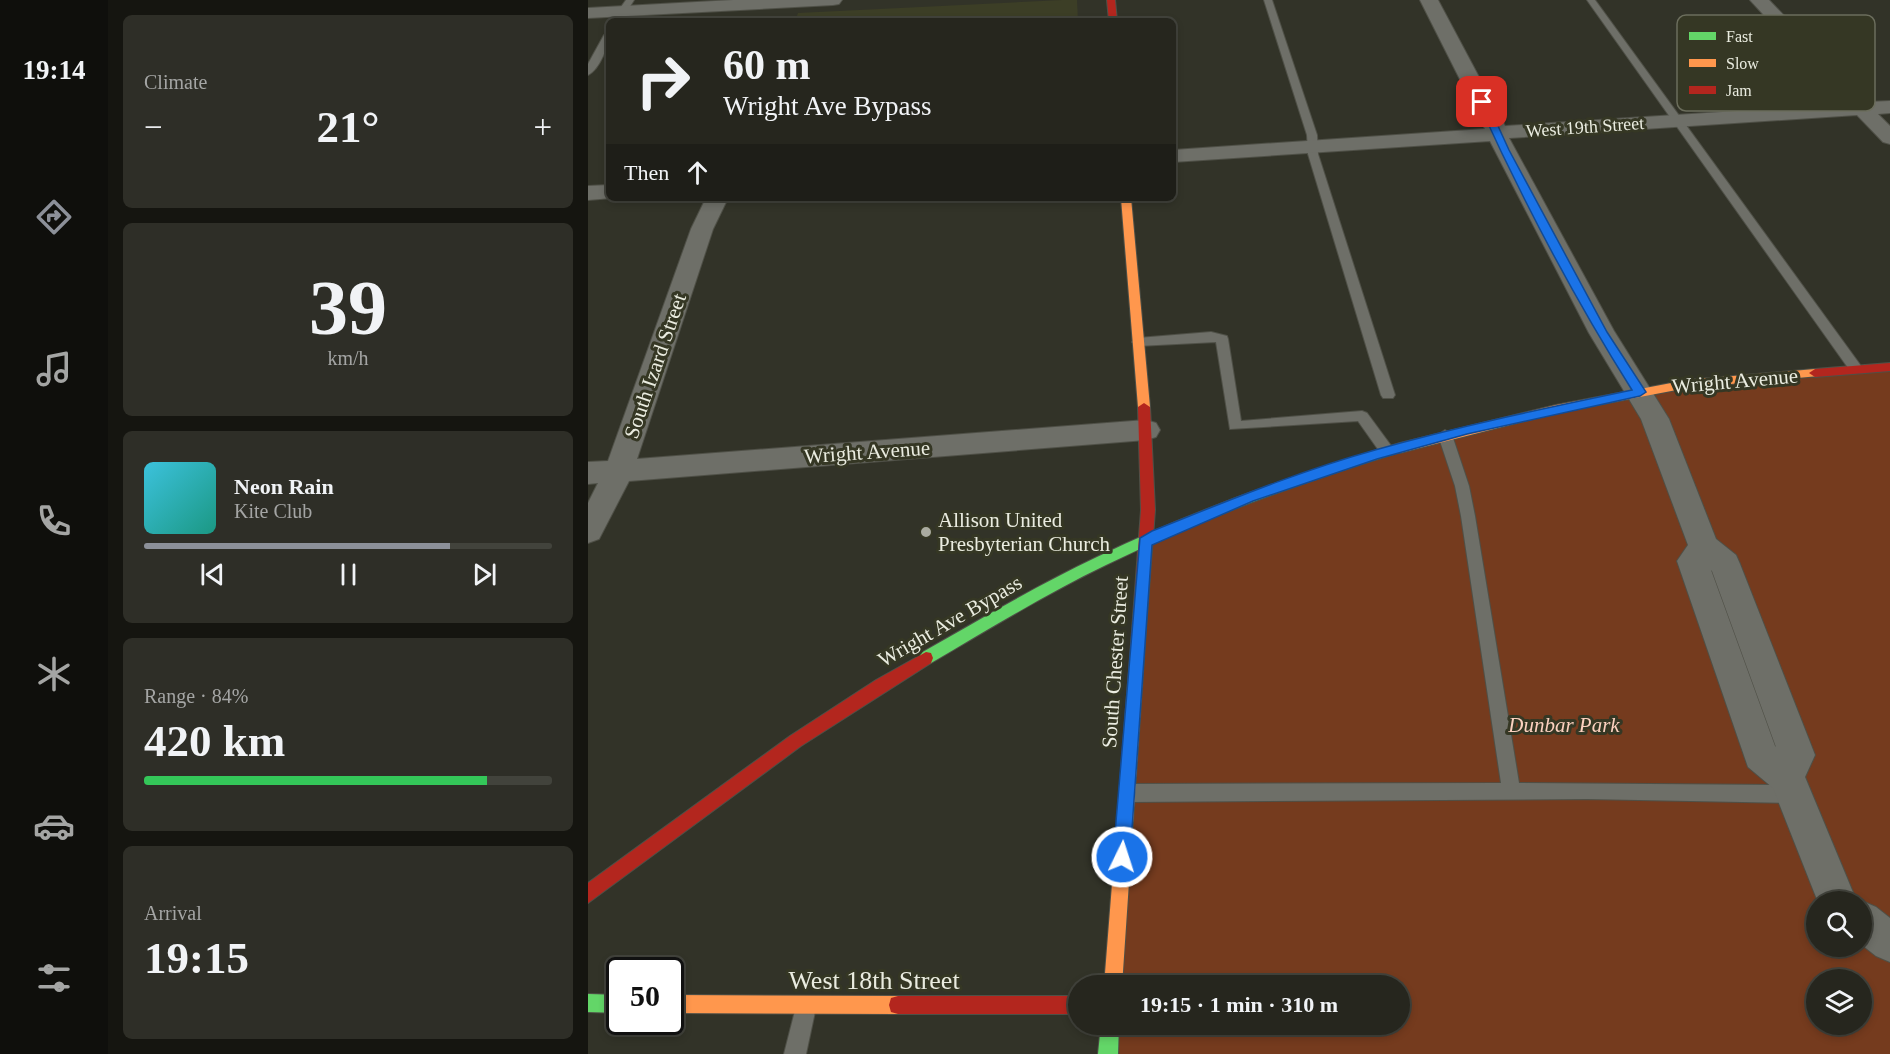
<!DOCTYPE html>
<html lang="en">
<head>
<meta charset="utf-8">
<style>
	:root { --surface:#26261e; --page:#2e2e27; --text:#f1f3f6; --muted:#a4a5a4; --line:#42433c; --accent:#8c9099 }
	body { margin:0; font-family:"Times New Roman",serif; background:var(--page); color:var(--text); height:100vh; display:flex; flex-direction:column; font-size:22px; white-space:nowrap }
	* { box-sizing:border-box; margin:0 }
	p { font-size:20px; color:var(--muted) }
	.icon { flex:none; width:33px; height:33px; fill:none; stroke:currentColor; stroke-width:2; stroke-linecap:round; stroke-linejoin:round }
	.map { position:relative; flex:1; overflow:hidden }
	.details { display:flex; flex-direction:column; gap:15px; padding:15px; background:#151510; width:480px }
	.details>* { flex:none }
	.guide { position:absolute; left:18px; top:18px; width:570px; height:183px; border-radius:9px; box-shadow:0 3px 9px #0003,0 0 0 2px var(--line); background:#26261e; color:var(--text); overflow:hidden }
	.buttons { position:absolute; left:1218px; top:891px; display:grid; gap:12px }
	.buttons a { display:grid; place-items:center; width:66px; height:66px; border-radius:50%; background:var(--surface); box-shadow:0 3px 9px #0003,0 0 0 2px var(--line); font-size:30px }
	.speed { position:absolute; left:18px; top:957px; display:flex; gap:12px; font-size:30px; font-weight:700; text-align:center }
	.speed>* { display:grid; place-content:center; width:78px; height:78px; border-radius:50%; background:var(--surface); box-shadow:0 3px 9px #0003,0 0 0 2px var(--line); line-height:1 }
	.speed .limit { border:3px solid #111; border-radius:9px; background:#fff; color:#111 }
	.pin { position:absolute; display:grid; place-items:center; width:51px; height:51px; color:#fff; margin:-26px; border-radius:12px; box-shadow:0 3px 9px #0006 }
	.me { position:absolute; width:66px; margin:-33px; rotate:4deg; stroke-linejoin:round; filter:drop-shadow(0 0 4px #0008) }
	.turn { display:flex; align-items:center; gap:21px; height:126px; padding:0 18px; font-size:27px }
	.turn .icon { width:78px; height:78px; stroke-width:2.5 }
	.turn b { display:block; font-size:42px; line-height:51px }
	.then { display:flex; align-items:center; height:57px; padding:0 18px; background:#0003; gap:12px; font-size:22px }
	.big { font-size:45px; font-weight:700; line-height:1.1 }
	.details .widget { flex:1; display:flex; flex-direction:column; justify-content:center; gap:9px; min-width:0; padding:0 21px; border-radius:9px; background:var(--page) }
	.details .dial { align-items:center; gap:0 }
	.dial b { font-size:78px; line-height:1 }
	.song { display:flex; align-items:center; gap:18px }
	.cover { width:72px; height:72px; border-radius:9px; background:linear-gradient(135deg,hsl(190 70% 55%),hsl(170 70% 35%)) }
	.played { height:6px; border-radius:3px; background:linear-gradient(90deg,var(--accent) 75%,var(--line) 75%) }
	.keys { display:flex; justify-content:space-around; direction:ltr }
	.heat { display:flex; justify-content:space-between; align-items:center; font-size:33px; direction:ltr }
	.charge { height:9px; border-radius:4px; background:linear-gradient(90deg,#34c759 84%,var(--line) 0) }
	.trip { position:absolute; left:480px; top:975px; width:342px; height:60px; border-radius:30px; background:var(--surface); box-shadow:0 3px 9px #0003,0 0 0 2px var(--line); font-weight:700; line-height:60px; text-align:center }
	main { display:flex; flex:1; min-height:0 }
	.dock { display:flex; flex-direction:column; width:108px; justify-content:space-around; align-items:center; background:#0f0f0c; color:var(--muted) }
	.dock .icon { width:42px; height:42px }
	.dock .active { color:var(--accent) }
	.dock b { font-size:27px; color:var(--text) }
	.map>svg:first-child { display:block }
	.built { fill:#3c3e26 }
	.green { fill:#753b1e; fill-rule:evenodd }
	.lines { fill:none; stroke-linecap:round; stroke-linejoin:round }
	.lane-casing { stroke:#4f5047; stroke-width:2 }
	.street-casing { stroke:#4f5047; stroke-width:2 }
	.fast-casing { stroke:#4f5047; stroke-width:2 }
	.slow-casing { stroke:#4f5047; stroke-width:2 }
	.jam-casing { stroke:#4f5047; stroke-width:2 }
	.lane { fill:#6e6f68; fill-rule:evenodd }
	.street { fill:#6e6f68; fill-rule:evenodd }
	.fast { fill:#63d668; fill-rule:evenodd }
	.slow { fill:#ff974d; fill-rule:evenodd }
	.jam { fill:#b3261e; fill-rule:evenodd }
	.route { fill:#1a73e8; stroke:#114b97; stroke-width:1.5 }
	.poi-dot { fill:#aaaba0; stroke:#353724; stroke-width:2 }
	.labels { text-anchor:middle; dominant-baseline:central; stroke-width:6; stroke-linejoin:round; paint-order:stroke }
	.far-street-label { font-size:18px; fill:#eaece0; stroke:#353724 }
	.street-label { font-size:21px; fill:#eaece0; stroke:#353724 }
	.poi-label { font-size:21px; fill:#eaece0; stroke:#353724; text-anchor:start }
	.park-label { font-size:21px; font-style:italic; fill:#fcd1bf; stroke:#353724 }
	.near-street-label { font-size:26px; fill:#eaece0; stroke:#353724 }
	.key { fill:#353724; stroke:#6b6d5c; stroke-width:1.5 }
	.key-label { font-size:16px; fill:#eaece0 }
</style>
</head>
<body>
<main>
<nav class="dock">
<b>19:14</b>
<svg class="icon active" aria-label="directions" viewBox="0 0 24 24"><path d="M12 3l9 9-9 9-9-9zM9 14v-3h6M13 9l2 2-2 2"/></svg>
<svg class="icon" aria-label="music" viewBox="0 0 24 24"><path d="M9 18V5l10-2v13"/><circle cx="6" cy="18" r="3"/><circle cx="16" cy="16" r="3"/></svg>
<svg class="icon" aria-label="phone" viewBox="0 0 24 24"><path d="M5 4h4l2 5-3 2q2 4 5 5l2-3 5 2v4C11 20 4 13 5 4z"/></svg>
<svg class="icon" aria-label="climate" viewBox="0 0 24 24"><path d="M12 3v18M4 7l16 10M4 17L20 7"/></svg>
<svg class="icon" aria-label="car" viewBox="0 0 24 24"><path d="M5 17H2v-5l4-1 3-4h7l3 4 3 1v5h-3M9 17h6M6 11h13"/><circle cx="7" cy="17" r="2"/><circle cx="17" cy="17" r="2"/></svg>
<svg class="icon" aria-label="filters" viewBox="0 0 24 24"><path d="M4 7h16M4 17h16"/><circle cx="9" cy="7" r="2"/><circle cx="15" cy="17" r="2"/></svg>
</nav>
<section class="details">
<div class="widget"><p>Climate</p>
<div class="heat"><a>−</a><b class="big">21°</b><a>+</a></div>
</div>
<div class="widget dial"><b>39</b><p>km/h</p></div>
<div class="widget">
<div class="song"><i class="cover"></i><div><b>Neon Rain</b><p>Kite Club</p></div></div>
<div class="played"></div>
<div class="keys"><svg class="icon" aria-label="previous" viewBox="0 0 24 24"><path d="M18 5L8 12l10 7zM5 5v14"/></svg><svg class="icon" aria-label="pause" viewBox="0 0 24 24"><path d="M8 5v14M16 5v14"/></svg><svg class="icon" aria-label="next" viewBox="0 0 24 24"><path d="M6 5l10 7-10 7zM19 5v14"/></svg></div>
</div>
<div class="widget"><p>Range · 84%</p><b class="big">420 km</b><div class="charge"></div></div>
<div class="widget"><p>Arrival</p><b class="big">19:15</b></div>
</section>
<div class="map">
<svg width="1302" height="1054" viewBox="0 0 1302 1054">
	<rect width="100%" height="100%" fill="#323328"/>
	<path class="built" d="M474,0H489L490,21H207L210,13Z"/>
	<path class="green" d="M1302,367V1054H517L519,1025L812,1024V986L522,985L557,542L819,445L1052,392ZM1228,902H1274V946H1228ZM1228,980H1274V1024H1228Z"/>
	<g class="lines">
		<g class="lane-casing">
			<path id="lane" d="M38,0H46L33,21H23Z
				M676,0H684L729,135L730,154L807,395L805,398H795L793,395L720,154L719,135Z
				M999,0H1007L1273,366L1275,369L1273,372H1263Z
				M21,32C21,45 12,69 0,75V64L16,35Z
				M623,332L639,336L640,339L653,421L774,411L779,413L804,447L806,451L804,455H794L770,421L642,429L628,342L550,346L544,342L550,338Z
				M857,430L864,435L881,486L887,516L931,783L1206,785L1212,788L1215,794L1212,800L1206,803L999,799L540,802L534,799L531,793L534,787L540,784L913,783L873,516L867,486L850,435Z
				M218,997L225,1000L228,1007L218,1054H196L208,1007L211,1000Z"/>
		</g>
		<g class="street-casing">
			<path id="street" d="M145,0H254L251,4L245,5L0,18V8Z
				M832,0H850L917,126L1258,104L1162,0H1181L1279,102L1302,101V113L1290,114L1302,126V144L1295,142L1269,115L921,138L1026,331L1081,419L1128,539L1148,555L1152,564L1227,755L1217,777L1269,902H1230L1185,788L1160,767L1089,561L1100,545L1053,419L1001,333L902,141L585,162V150L897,129ZM1123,570L1124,571L1188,747L1187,746Z
				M21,185V198H24L0,200V186Z
				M118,198H140L125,229L49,459L558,420L568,423L572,430L568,437L558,440L41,481L11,539L0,543V503L10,483L0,484V462L20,461L103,229Z
				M1274,901L1288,907L1302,918V962L1288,956L1274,945Z"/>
		</g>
		<g class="fast-casing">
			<path id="fast" d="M812,443L816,445L818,448L816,451C714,482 614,518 518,565C458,594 401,629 343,663L338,664L333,663L331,658L333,653C391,620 448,586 509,557C606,510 708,474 812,443Z
				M0,994L32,995V1013L0,1012Z
				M513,1024H531L530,1054H510Z"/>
		</g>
		<g class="slow-casing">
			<path id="slow" d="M533,198H543L562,407L556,411L550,407Z
				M1227,369L1233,373L1231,376L1099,388L968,413L812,453L806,448L812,443L968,405L1099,380Z
				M550,638L555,640L557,644L534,986H516L543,644L545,640Z
				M82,995L310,996L317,998L319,1005L317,1012L310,1014L82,1013Z"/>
		</g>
		<g class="jam-casing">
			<path id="jam" d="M519,0H527L529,21H521Z
				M1302,363V371L1227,377L1221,373L1227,369Z
				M556,403L562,407L567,510L557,644L555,648L550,650L545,648L543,644L553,510L550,407Z
				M338,652L343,653L345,658L343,663L213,746L0,903V883L202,736L288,680Z
				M310,996H490V1014H310L303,1012L301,1005L303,998Z"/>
		</g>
		<use href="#lane" class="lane"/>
		<use href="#street" class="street"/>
		<use href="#fast" class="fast"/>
		<use href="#slow" class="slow"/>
		<use href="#jam" class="jam"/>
	</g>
	<path class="route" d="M891,100L899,102L921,150L1019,332L1058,392L1052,396L879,434L789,459L665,501L564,545L542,857L540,863L534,866L528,863L525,857L552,538L564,531C637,502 711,471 787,450C872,426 958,408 1044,390C986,298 935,201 890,102Z"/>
	<circle class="poi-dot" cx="338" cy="532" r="6"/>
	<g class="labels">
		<g class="far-street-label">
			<text transform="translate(997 127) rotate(-4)">West 19th Street</text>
		</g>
		<g class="street-label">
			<text transform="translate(67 366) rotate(-71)">South Izard Street</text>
			<text transform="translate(1147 381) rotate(-5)">Wright Avenue</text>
			<text transform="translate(279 452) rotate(-4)">Wright Avenue</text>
			<text transform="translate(362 621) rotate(-30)">Wright Ave Bypass</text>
			<text transform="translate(527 662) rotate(-86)">South Chester Street</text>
		</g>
		<g class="poi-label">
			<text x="350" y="520">Allison United<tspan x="350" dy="24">Presbyterian Church</tspan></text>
		</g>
		<g class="park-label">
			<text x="976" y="725">Dunbar Park</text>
		</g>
		<g class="near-street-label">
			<text x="286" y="980">West 18th Street</text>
		</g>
	</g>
	<rect x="1089" y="15" width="198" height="96" rx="9" class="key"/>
	<rect x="1101" y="32" width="27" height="8" fill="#63d668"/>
	<rect x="1101" y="59" width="27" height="8" fill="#ff974d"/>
	<rect x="1101" y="86" width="27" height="8" fill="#b3261e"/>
	<g class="key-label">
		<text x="1138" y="42">Fast</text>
		<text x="1138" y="69">Slow</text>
		<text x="1138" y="96">Jam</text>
	</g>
</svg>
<div class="buttons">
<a><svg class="icon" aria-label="search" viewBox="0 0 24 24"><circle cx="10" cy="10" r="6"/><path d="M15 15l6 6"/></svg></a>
<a><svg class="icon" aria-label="layers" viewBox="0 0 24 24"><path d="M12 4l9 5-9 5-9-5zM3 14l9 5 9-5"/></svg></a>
</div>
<div class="speed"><div class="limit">50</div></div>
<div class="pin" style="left:894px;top:102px;background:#d93025"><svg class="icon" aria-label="arrive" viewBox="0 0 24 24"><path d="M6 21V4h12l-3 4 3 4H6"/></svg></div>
<svg class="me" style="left:534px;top:857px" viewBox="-20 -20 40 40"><circle r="17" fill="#1a73e8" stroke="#fff" stroke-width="3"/><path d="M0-11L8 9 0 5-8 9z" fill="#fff"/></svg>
<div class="trip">19:15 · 1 min · 310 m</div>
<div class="guide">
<div class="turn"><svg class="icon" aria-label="right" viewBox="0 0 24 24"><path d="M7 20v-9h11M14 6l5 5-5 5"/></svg><div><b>60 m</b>Wright Ave Bypass</div></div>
<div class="then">Then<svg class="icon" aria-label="ahead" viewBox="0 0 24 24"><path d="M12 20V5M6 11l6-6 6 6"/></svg></div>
</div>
</div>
</main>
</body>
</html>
